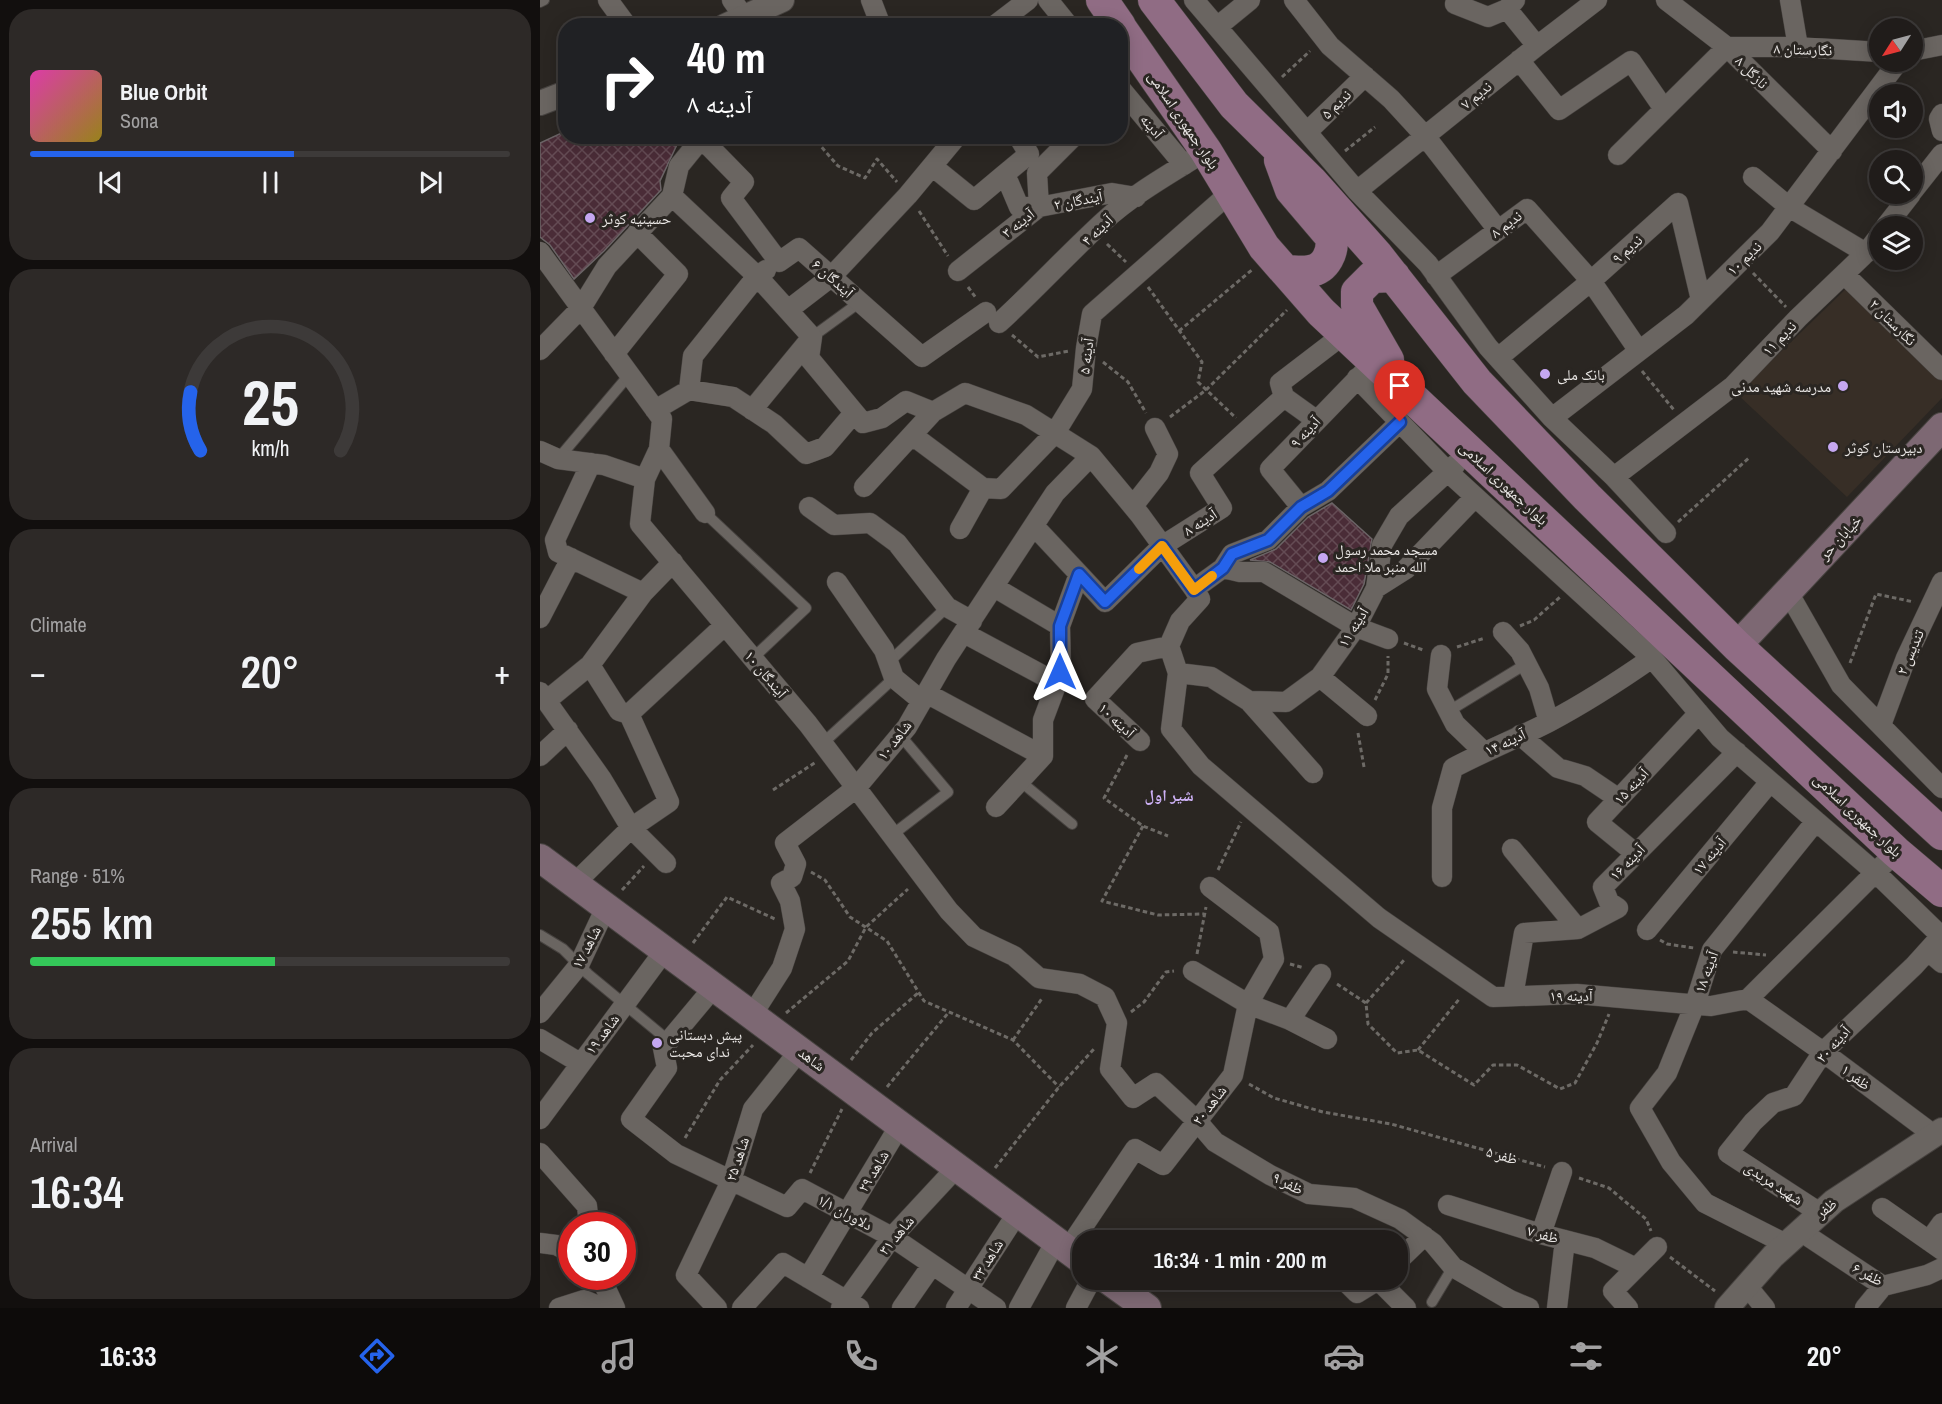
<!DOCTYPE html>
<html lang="en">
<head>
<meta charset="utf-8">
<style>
	:root { --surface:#201c1a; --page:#2d2927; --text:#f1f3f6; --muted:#a2a1a2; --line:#3d3a39; --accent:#2563eb }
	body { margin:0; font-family:"Archivo Narrow","Noto Naskh Arabic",sans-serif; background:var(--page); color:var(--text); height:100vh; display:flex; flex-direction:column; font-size:22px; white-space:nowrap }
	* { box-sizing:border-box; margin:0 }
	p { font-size:20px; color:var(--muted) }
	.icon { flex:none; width:33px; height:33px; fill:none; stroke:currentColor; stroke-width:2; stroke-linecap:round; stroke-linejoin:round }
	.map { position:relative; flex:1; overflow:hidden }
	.sheet { display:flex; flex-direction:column; gap:9px; padding:9px; background:#120f0e; width:540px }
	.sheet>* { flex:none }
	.top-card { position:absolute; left:18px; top:18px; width:570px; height:126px; border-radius:24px; box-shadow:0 3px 15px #0003,0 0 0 2px var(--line); background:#202124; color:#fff; overflow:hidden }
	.needle { width:39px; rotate:234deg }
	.controls { position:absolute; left:1329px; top:18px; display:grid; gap:12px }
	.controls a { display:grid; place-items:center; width:54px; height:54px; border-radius:50%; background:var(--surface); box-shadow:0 3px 15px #0003,0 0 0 2px var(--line); font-size:30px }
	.speed { position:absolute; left:18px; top:1212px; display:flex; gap:12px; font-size:30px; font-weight:700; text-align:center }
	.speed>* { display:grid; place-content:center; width:78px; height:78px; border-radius:50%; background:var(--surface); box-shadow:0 3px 15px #0003,0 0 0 2px var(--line); line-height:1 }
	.speed .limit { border:9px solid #d22; background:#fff; color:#111 }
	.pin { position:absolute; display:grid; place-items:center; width:51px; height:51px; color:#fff; margin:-62px -26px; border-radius:50% 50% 50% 0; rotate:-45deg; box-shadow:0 0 6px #0007 }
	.pin .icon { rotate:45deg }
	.me { position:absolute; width:66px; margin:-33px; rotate:0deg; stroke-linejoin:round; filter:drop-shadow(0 0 4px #0008) }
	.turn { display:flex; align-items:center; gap:21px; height:126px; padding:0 30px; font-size:27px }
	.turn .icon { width:78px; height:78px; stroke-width:2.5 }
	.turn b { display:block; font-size:42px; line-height:51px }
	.big { font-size:45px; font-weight:600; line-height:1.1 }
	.sheet .widget { flex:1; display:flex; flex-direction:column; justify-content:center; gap:9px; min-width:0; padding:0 21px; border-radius:24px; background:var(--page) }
	.sheet .dial { align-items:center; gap:0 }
	.dial svg { height:156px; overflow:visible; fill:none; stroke:var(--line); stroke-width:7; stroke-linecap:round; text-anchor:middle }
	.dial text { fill:var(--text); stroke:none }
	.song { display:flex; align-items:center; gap:18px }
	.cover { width:72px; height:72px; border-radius:9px; background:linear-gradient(135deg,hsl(320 70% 55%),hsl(50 70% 35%)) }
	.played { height:6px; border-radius:3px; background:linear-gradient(90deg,var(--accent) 55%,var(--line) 55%) }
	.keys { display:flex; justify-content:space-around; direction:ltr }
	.heat { display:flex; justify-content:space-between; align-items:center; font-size:33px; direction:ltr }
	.charge { height:9px; border-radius:4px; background:linear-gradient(90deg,#34c759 51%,var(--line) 0) }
	.trip { position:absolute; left:532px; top:1230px; width:336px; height:60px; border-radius:24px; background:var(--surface); box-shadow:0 3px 15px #0003,0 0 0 2px var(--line); font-weight:600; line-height:60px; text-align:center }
	.menu { display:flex; height:96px; justify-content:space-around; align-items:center; background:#0d0b0a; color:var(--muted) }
	.menu .icon { width:42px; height:42px }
	.menu .current { color:var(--accent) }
	.menu b { font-size:27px; color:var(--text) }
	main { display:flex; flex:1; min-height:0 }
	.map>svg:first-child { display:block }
	.built { fill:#372e26 }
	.building { fill:url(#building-cross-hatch); stroke:#6b6466; stroke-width:1.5 }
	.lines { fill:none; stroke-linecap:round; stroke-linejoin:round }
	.service-casing { stroke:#474340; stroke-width:12 }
	.minor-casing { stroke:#474340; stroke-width:21 }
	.tertiary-casing { stroke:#474340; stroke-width:26 }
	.secondary-casing { stroke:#474340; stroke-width:30 }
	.primary-casing { stroke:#474340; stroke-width:33 }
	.path { stroke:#6d6a66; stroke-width:3; stroke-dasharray:4.5 3; stroke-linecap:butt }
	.service { stroke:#6a6561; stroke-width:10 }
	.minor { stroke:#6a6561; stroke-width:20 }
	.tertiary { stroke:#6a6561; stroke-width:24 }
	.secondary { stroke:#7d6873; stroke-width:28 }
	.primary { stroke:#906c84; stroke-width:32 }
	.route-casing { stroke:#184099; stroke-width:15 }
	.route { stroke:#2563eb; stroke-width:10 }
	.slow { stroke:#f59e0b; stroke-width:10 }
	.poi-dot { fill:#c5a7f1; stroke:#2a2622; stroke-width:2 }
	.labels { text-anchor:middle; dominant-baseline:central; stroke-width:6; stroke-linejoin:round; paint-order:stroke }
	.street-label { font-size:15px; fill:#eae7e5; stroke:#2a2622 }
	.poi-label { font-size:15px; fill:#eae7e5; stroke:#2a2622; text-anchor:start }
	.neighbourhood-label { font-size:16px; font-weight:bold; fill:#cdb1f6; stroke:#2a2622 }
</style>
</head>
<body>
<main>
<section class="sheet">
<div class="widget">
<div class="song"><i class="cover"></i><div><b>Blue Orbit</b><p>Sona</p></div></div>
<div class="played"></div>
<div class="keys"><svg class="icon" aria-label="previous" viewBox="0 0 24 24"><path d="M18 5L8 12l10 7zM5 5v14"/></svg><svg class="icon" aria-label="pause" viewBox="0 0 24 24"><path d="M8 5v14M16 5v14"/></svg><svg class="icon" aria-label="next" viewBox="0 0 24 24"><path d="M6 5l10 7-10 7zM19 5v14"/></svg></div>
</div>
<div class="widget dial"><svg viewBox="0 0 100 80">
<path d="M14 69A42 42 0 1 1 86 69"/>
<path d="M14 69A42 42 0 0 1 9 39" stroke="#2563eb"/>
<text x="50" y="56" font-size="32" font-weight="700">25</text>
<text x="50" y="72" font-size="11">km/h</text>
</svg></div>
<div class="widget"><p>Climate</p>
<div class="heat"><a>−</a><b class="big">20°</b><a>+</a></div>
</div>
<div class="widget"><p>Range · 51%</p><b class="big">255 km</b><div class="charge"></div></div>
<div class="widget"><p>Arrival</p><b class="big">16:34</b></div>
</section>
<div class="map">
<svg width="1402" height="1308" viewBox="0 0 1402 1308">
	<defs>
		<pattern id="building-cross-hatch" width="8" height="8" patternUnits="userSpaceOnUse" patternTransform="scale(1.5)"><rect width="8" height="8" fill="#4a2c37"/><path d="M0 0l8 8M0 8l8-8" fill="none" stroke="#644b54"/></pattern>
	</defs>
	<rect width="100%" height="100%" fill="#2a2622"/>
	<path class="built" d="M1310,285L1402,379V398L1307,497L1197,394Z"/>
	<path class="building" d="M26,131V136H141L120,181L121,190L64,251L34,279L10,245L0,237V143Z
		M792,503L832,539L824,584L811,610L730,562L710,560L736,549L768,517Z"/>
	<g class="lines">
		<g class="service-casing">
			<path id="service" d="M0,2L4,0
				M272,337L320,302
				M18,459L89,375
				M165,513L266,608L213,658
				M348,663L407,607
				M909,711L986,664
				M283,743L354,678
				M480,781L532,824
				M352,835L408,792L360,735
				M0,935L23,949L48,974L129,1041
				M892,1302L913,1267"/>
		</g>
		<g class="minor-casing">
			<path id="minor" d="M68,0L87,26
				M192,0L204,17
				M331,0L341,26
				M508,0L529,26
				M654,0L817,191L888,264L948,347L1012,418L1074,477L1126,533
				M754,0L790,46L851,99L885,136L958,230
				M975,0L967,9L997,46
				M1126,0L1187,47L1292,151
				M1250,0L1258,47
				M915,4L948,17L967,9
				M454,26L488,0
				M677,27L710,0
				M1372,51L1402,45
				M979,60L1019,110L1091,61L1124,109
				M580,88L644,165
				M1402,114L1399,119L1402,131
				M767,132L825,76
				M159,136L204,182L191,198L239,262L259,248L382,357L446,312
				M478,136L489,154L465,174L479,207H499L572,193L596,197
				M1078,155L1187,47H1258L1340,52
				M392,166L434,200L465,174
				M1213,177L1249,207L1326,253
				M817,191L997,46L1057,0
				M1372,192L1402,154
				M132,196L217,276L272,337L269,358L323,423L342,418L366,401L393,412
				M1346,226L1371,194
				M0,252L122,419L119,449L105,479L100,524L268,724L409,911L434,937L474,956L499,978L540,984L565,997L577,1023L570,1069L593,1098L616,1083L657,1121L675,1142L730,1175L769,1194L814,1198L860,1219L893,1243L913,1267L970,1300L989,1308
				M418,271L499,207L497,173L534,136
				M1304,274L1402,370
				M896,276L987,209L1051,281L1099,351
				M248,310L291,277L368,195L417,136
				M459,323C495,290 528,254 564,221C593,194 633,172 666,151
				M0,350L41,308L67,266L132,196L139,166L161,139
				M74,354L138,274L97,233
				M958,358L1051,281L1138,203L1161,300
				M817,378L908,472L1112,658L1180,738L1336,873L1401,936
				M149,390L153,356L217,276L226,270
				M744,397L776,420
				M115,410L149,390L193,397L234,424L266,454L285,447L314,413
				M212,410L272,337
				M1012,418L1146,315L1230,232L1358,62
				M372,435L443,488
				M119,449L165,513
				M0,451L18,459L64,465L105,479
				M51,463L15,540L18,552L103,593
				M1074,477L1193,386L1258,318L1326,253L1340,235
				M324,487L393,412L425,393L486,415L551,456L600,515L654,589
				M593,506L619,473L628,454L615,428
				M269,507L294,525L330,523L357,543L407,607L432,621
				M761,507L730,469L826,370
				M494,526L539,574
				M420,529L443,488L461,489L515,433L542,389L546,348L552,314L691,192
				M683,568L700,572H724L816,627L848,639
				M297,582L344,650L354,678L382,701
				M454,587L520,626
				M836,588L866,569L935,497
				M1248,592L1301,685L1402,788
				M0,618L31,558
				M963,632L980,651L999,688L1009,722
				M424,633L517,683
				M629,646L638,673L631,729L661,766L839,918L953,997L1037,994L1171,1006L1208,999L1356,852
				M901,655L897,689L915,724L944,752
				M638,673L671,677L709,701L746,702L780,677L816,627L836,588L842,545L859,516L916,464
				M780,677L827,716
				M0,692L61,778L91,828L126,863
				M386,693L503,756
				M6,701L50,665L103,593L133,562
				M709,701L773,773
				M89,714L185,625
				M1341,725L1366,658L1402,582
				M980,735L1018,768L1045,776L1079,799
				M600,741L555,699L597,653L629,646L640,621L660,599L654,589L683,568L692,554L728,540L761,507L788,491L860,422
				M0,756L28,730
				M456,807L503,756V720L521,672L520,626L539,574L565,602L622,546L682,508L660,473L744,397L740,383L804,334
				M972,849L1038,929
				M1095,853L1057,822L1159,713
				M902,877V808L913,768C945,751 978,738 1009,722C1045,703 1079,681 1112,658
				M35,883L91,828L129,802L89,714L79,711L50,665
				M1107,930L1230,782
				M1388,951L1402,963
				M653,971L708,1004L750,1020L787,1039
				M174,987L123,1048L127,1068L91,1119L136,1154L247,1207L262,1189L352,1237L456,1308
				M973,996L984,933L1038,929L1078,908L1069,902L1063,887L1197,752
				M1208,999L1283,1052L1394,1135
				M0,1013L39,965L66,907
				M212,1015L242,968L255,929L250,901L241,883L252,877L256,864L245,843L316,788L367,727L406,659L515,493L551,456
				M750,1020L781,974
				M0,1039L40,1063
				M0,1119L125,950
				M0,1153L47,1206L49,1226
				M908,1205L1001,1234L1055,1248L1096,1268L1073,1291L1088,1308
				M1342,1208L1402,1250
				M1280,1213L1188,1153L1213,1122L1233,1103L1254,1096L1283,1052L1374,966L1402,935
				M1260,1231L1343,1286L1387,1275L1402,1268
				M1001,1234L1022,1172
				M1389,1241L1402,1223
				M0,1243L16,1245L32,1253
				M1246,1244L1165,1203L1131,1162L1100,1108L1127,1073L1155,1004L1172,950L1276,821
				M528,1249L595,1149L623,1165L693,1075L708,1004L734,959L729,932L670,887
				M858,1261L884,1236
				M1096,1268L1117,1247
				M60,1276L75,1308
				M268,1278L360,1125
				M804,1280L817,1293L838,1280
				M838,1280L866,1308
				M1207,1286L1225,1308
				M19,1308L44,1300L63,1308
				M177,1308L146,1275L191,1181L213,1109L260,1050
				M202,1308L243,1263L319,1308
				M301,1308L352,1237L417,1167
				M362,1308L392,1265
				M416,1308L478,1212
				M479,1308L516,1241
				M536,1308L551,1280
				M1017,1308L1025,1240
				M1325,1308L1343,1286"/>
		</g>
		<g class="tertiary-casing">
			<path id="tertiary" d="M185,26L242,0
				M0,103L26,93
				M1187,1308L1233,1256L1294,1201L1402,1130"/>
		</g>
		<g class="secondary-casing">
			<path id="secondary" d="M1197,646L1402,427
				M0,858L543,1261
				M568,1280L607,1308"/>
		</g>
		<g class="primary-casing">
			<path id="primary" d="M562,0L580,26
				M614,0L694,105L772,182L837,255L937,382L1047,497L1197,646L1402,834
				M580,27L666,151L724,247L781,312L1356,852L1402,891
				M740,160L751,190L791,237C794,251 786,269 770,271C762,273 753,271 745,271
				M848,360L817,306V292L832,277L854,276"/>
		</g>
		<path class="path" d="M249,19L252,26
			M742,77L770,51
			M272,136L298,166L325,178L337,159L357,182
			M805,151L835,127
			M379,211L408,256
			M567,244L586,262
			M1213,273L1246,307
			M428,287L436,298
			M608,287L662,362L658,382L696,418
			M639,331L713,269
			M472,335L498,357L529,351
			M563,362L588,382L606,413
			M1102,371L1134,410
			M630,417L666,390L747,310
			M1138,522L1210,457
			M980,626L994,620L1020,597
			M864,643L883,650
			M917,647L945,638
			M1310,663L1336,594L1374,602
			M835,700L848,674V656
			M818,733L824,767
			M587,755L564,798L603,826L628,836
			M233,790L276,762
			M603,826L562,901L618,915L664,914
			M678,870L701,822
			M271,872L285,880L310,917L347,941L384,1001L473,1040L519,1087
			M82,890L104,866
			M1120,940L1127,944L1154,948
			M153,943L187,897L235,919
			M1193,952L1226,955
			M657,954L666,907
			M750,964L764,968
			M797,984L826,1003L828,1024L857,1053L878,1050L934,1085L953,1065H977L1020,1089L1035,1083L1057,1043L1069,1014
			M826,1003L865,959
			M591,1012L604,1002L626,972L634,971
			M246,1013L308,961L326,927L368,889
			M473,1040L503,997
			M878,1050L920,998
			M311,1060L332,1033L378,993
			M709,1084L734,1098L783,1112L851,1124L1005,1167
			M347,1087L409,1012
			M145,1138L180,1080L213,1045
			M455,1168L519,1087L554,1049
			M270,1173L302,1109
			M1039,1178L1069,1188L1106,1219L1111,1231
			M1130,1257L1175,1291"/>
		<use href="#service" class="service"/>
		<use href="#minor" class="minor"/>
		<use href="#tertiary" class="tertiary"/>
		<use href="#secondary" class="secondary"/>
		<use href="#primary" class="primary"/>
	</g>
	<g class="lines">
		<g class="route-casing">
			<path id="route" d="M520,672V626L539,574L565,602L622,546L654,590L683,568L692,554L728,540L761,507L788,491L860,422"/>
		</g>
		<use href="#route" class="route"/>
		<path class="slow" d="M599,569L622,546L654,590L672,576"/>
	</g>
	<g class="poi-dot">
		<circle cx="50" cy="218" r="6"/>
		<circle cx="1005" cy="374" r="6"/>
		<circle cx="1303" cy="386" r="6"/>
		<circle cx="1293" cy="447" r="6"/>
		<circle cx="783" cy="558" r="6"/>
		<circle cx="117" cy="1043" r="6"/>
	</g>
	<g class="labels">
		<g class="street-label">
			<text transform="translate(1263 49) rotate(2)">نگارستان ۸</text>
			<text transform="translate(1212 72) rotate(45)">نازگل ۸</text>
			<text transform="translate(936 95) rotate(-39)">ندیم ۷</text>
			<text transform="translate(796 104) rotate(-44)">ندیم ۵</text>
			<text transform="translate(644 120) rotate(56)">بلوار جمهوری اسلامی</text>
			<text transform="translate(612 126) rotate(50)">آدینه</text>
			<text transform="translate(538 200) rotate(-11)">آیندگان ۲</text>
			<text transform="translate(478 223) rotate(-38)">آدینه ۳</text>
			<text transform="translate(966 224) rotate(-37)">ندیم ۸</text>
			<text transform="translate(557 230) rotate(-43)">آدینه ۴</text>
			<text transform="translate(1087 249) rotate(-42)">ندیم ۹</text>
			<text transform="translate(1204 258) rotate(-44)">ندیم ۱۰</text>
			<text transform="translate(293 278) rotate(42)">آیندگان ۶</text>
			<text transform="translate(1353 322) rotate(45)">نگارستان ۲</text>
			<text transform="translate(1239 338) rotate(-46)">ندیم ۱۱</text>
			<text transform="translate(546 356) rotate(-83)">آدینه ۵</text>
			<text transform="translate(765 432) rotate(-47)">آدینه ۹</text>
			<text transform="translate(964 483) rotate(43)">بلوار جمهوری اسلامی</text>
			<text transform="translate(660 522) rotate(-33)">آدینه ۸</text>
			<text transform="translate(1300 537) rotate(-47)">خیابان حر</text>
			<text transform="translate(813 627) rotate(-58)">آدینه ۱۱</text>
			<text transform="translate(1370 652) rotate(-67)">تندیس ۲</text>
			<text transform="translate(226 674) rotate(50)">آیندگان ۱۰</text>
			<text transform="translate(577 720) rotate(43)">آدینه ۱۰</text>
			<text transform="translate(354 740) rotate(-52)">شاهد ۱۰</text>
			<text transform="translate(965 742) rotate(-25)">آدینه ۱۴</text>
			<text transform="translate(1091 786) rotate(-47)">آدینه ۱۵</text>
			<text transform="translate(1318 815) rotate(43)">بلوار جمهوری اسلامی</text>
			<text transform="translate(1169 856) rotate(-50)">آدینه ۱۷</text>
			<text transform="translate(1087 862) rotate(-46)">آدینه ۱۶</text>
			<text transform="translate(46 947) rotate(-62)">شاهد ۱۷</text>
			<text transform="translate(1166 972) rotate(-70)">آدینه ۱۸</text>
			<text x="1031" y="995">آدینه ۱۹</text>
			<text transform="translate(62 1034) rotate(-53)">شاهد ۱۹</text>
			<text transform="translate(1293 1044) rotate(-48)">آدینه ۲۰</text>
			<text transform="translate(272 1059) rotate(37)">شاهد</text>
			<text transform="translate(1316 1077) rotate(37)">ظفر ۱</text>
			<text transform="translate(669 1105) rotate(-52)">شاهد ۲۰</text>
			<text transform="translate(962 1155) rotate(16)">ظفر ۵</text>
			<text transform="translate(197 1159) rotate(-72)">شاهد ۲۵</text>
			<text transform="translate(333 1171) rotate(-59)">شاهد ۲۹</text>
			<text transform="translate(748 1183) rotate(27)">ظفر ۹</text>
			<text transform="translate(1234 1183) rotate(33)">شهید مریدی</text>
			<text transform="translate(1286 1208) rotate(-39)">ظفر</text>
			<text transform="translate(305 1212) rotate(28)">دلاوران ۱/۱</text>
			<text transform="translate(1003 1234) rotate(16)">ظفر ۷</text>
			<text transform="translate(356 1235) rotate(-50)">شاهد ۳۱</text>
			<text transform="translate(447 1260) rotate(-58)">شاهد ۳۳</text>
			<text transform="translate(1328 1274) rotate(29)">ظفر ۶</text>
		</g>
		<g class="poi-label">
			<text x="62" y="218">حسینیه کوثر</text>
			<text x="1017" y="374">بانک ملی</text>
			<text x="1291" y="386" text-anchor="end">مدرسه شهید مدنی</text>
			<text x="1305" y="447">دبیرستان کوثر</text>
			<text x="795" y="549">مسجد محمد رسول<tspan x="795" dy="17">الله منبر ملا احمد</tspan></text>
			<text x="129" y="1034">پیش دبستانی<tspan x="129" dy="17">ندای محبت</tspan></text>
		</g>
		<g class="neighbourhood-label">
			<text x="629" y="795">شیر اول</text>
		</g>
	</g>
</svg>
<div class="controls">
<a><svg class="needle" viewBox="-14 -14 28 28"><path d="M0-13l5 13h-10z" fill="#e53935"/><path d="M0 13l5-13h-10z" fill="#a2a1a2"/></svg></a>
<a><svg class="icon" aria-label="sound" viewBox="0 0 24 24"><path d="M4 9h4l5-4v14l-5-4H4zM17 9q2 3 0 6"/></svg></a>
<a><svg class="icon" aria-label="search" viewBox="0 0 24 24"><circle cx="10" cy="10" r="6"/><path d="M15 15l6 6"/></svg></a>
<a><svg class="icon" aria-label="layers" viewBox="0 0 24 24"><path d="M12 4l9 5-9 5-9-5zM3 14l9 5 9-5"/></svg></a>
</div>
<div class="speed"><div class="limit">30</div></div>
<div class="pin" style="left:860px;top:422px;background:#d93025"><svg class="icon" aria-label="arrive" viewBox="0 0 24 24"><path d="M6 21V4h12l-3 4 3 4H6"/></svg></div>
<svg class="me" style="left:520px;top:672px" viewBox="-20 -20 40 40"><path d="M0-17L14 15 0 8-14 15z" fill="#2563eb" stroke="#fff" stroke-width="4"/></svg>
<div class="trip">16:34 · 1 min · 200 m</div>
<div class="top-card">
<div class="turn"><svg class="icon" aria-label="right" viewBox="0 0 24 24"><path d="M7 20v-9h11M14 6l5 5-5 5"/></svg><div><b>40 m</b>آدینه ۸</div></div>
</div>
</div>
</main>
<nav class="menu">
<b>16:33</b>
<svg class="icon current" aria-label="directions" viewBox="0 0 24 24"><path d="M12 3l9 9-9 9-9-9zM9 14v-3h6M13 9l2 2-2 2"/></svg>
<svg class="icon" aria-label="music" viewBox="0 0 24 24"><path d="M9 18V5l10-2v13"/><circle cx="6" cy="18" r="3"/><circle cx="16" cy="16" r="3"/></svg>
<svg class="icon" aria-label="phone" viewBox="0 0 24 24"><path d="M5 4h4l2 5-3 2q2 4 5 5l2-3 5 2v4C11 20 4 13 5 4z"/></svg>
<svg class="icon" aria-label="climate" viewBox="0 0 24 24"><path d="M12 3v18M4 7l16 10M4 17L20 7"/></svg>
<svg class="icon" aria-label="car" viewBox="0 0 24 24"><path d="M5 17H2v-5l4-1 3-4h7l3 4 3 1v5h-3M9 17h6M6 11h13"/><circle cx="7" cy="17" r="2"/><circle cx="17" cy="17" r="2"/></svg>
<svg class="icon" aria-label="filters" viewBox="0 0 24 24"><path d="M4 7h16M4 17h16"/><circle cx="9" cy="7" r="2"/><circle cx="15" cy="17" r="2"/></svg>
<b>20°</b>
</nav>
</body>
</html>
